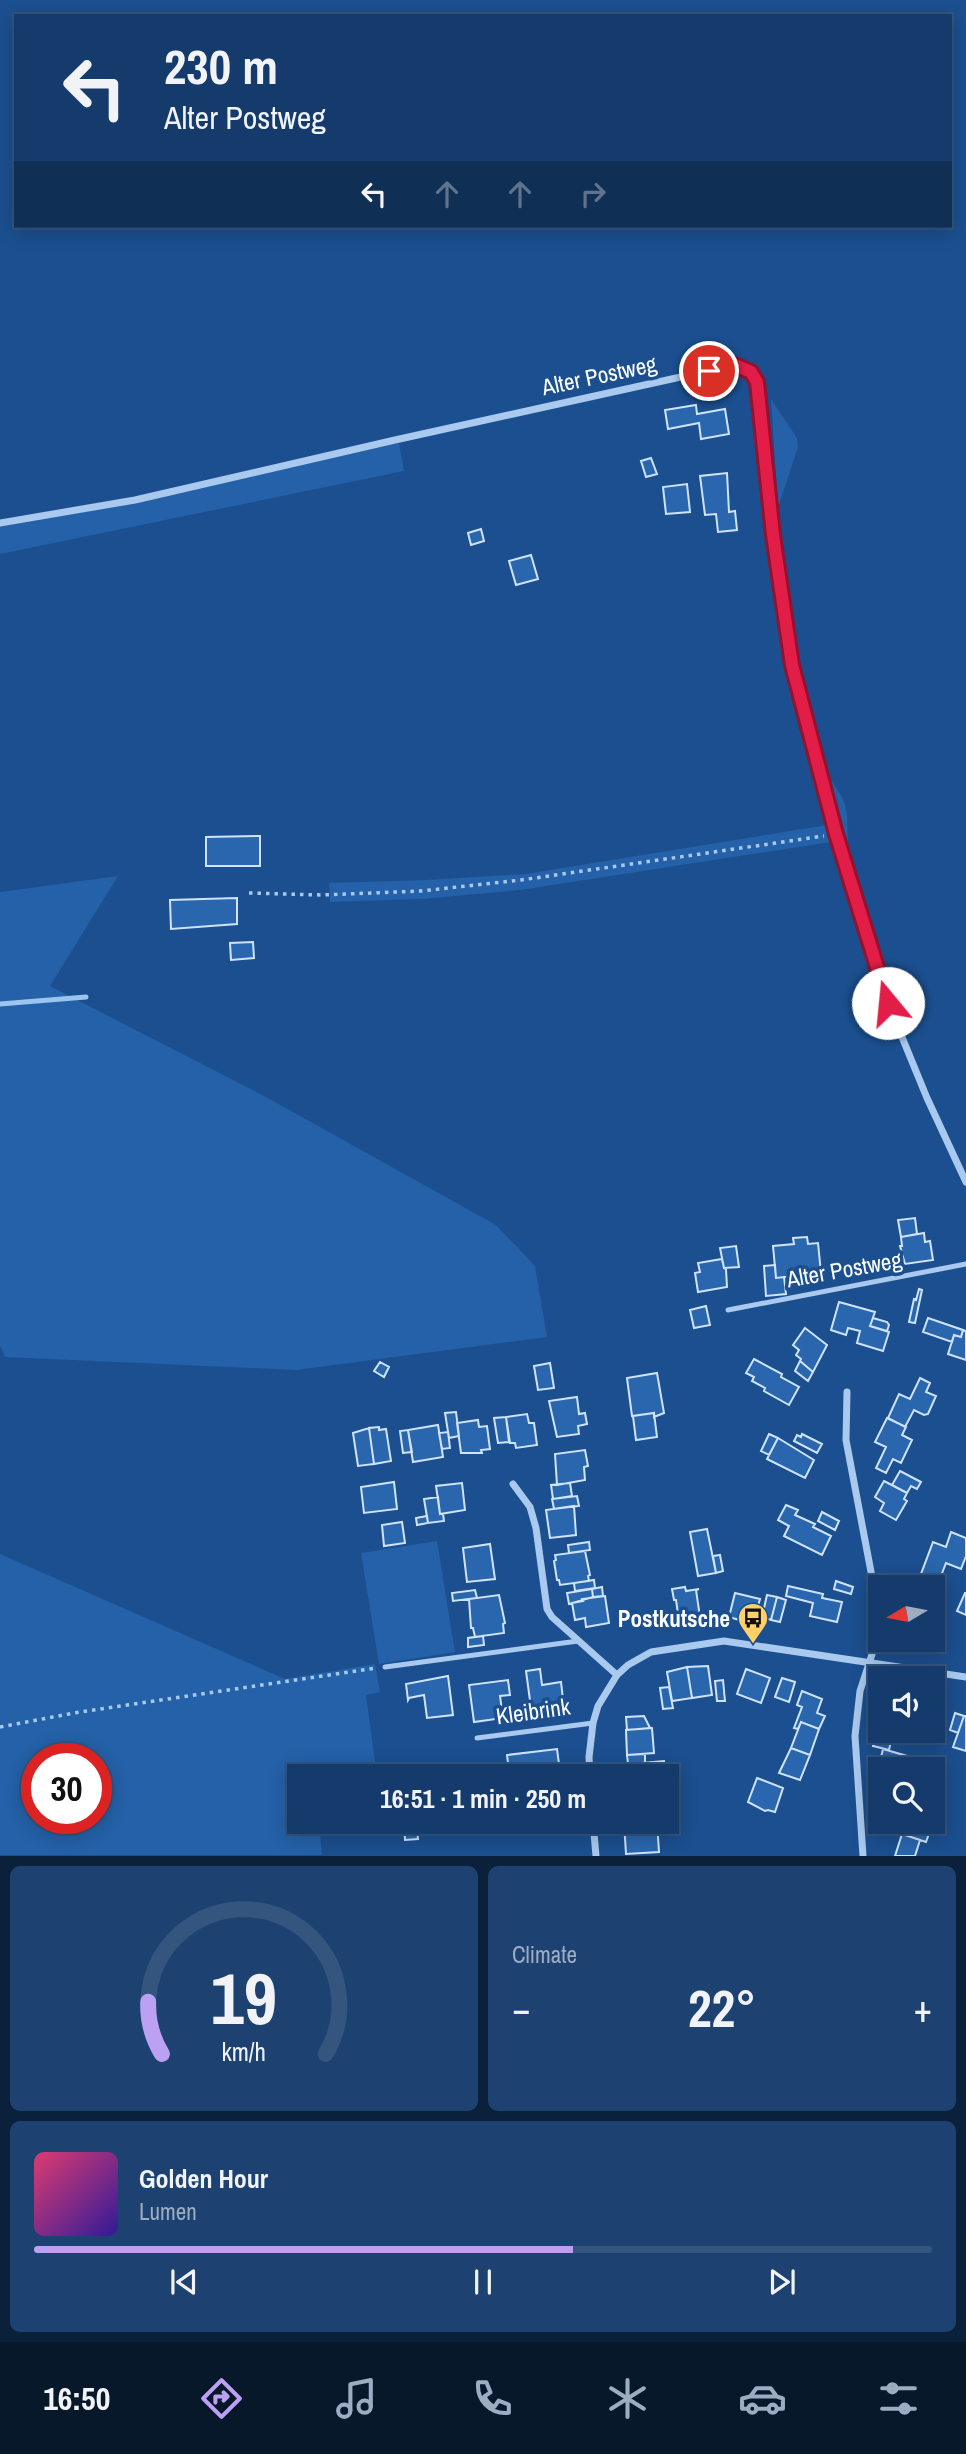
<!DOCTYPE html>
<html lang="en">
<head>
<meta charset="utf-8">
<style>
	:root { --surface:#143b6b; --page:#1d4271; --text:#f1f3f6; --muted:#9dadc1; --line:#33557e; --accent:#bca0f2 }
	body { margin:0; font-family:"Archivo Narrow",sans-serif; background:var(--page); color:var(--text); height:100vh; display:flex; flex-direction:column; font-size:26px; white-space:nowrap }
	* { box-sizing:border-box; margin:0 }
	p { font-size:23px; color:var(--muted) }
	.icon { flex:none; width:38px; height:38px; fill:none; stroke:currentColor; stroke-width:2; stroke-linecap:round; stroke-linejoin:round }
	.map { position:relative; height:1856px; overflow:hidden }
	.details { display:flex; flex-direction:column; gap:10px; padding:10px; background:#0b203b; flex:1 }
	.details>* { flex:none }
	.guide { position:absolute; left:14px; top:14px; width:938px; height:214px; border-radius:0px; box-shadow:0 4px 18px #0003,0 0 0 2px var(--line); background:#143b6b; color:var(--text); overflow:hidden }
	.needle { width:46px; rotate:260deg }
	.tools { position:absolute; left:868px; top:1575px; display:grid; gap:14px }
	.tools a { display:grid; place-items:center; width:77px; height:77px; border-radius:0px; background:var(--surface); box-shadow:0 4px 18px #0003,0 0 0 2px var(--line); font-size:35px }
	.speed { position:absolute; left:21px; top:1743px; display:flex; gap:14px; font-size:35px; font-weight:700; text-align:center }
	.speed>* { display:grid; place-content:center; width:91px; height:91px; border-radius:50%; background:var(--surface); box-shadow:0 4px 18px #0003,0 0 0 2px var(--line); line-height:1 }
	.speed .limit { border:10px solid #d22; background:#fff; color:#111 }
	.pin { position:absolute; display:grid; place-items:center; width:60px; height:60px; color:#fff; margin:-30px; border:4px solid #fff; border-radius:50%; box-shadow:0 2px 7px #0007 }
	.me { position:absolute; width:77px; margin:-38px; rotate:343deg; stroke-linejoin:round; filter:drop-shadow(0 0 5px #0008) }
	.turn { display:flex; align-items:center; gap:24px; height:147px; padding:0 35px; font-size:32px }
	.turn .icon { width:91px; height:91px; stroke-width:2.5 }
	.turn b { display:block; font-size:49px; line-height:60px }
	.lanes { display:flex; align-items:center; height:66px; padding:0 35px; background:#0003; justify-content:center; gap:35px; direction:ltr }
	.lanes .off { opacity:.35 }
	.big { font-size:52px; font-weight:700; line-height:1.1 }
	.details .card { flex:1; display:flex; flex-direction:column; justify-content:center; gap:10px; min-width:0; padding:0 24px; border-radius:10px; background:var(--page) }
	.details .dial { align-items:center; gap:0 }
	.dial svg { height:182px; overflow:visible; fill:none; stroke:var(--line); stroke-width:7; stroke-linecap:round; text-anchor:middle }
	.dial text { fill:var(--text); stroke:none }
	.song { display:flex; align-items:center; gap:21px }
	.cover { width:84px; height:84px; border-radius:10px; background:linear-gradient(135deg,hsl(340 70% 55%),hsl(250 70% 35%)) }
	.played { height:7px; border-radius:4px; background:linear-gradient(90deg,var(--accent) 60%,var(--line) 60%) }
	.keys { display:flex; justify-content:space-around; direction:ltr }
	.heat { display:flex; justify-content:space-between; align-items:center; font-size:38px; direction:ltr }
	.details .tiles { flex:1; display:grid; gap:10px; grid-template-columns:1fr 1fr }
	.card:last-child { grid-column:span 2 }
	.trip { position:absolute; left:287px; top:1764px; width:392px; height:70px; border-radius:0px; background:var(--surface); box-shadow:0 4px 18px #0003,0 0 0 2px var(--line); font-weight:700; line-height:70px; text-align:center }
	.dock { display:flex; height:112px; justify-content:space-around; align-items:center; background:#08182b; color:var(--muted) }
	.dock .icon { width:49px; height:49px }
	.dock .current { color:var(--accent) }
	.dock b { font-size:32px; color:var(--text) }
	.map>svg:first-child { display:block }
	.green { fill:#2461a8; fill-rule:evenodd }
	.lines { fill:none; stroke-linecap:round; stroke-linejoin:round }
	.stream { stroke:#9cc4f0; stroke-width:5 }
	.building { fill:#2a66ad; stroke:#cfe3fa; stroke-width:2 }
	.path { stroke:#a9c9ee; stroke-width:3.5; stroke-dasharray:3.5 5; stroke-linecap:butt }
	.lane { stroke:#a9c9ee; stroke-width:5 }
	.street { stroke:#a9c9ee; stroke-width:7 }
	.route-casing { stroke:#92132f; stroke-width:18 }
	.route { stroke:#e11d48; stroke-width:12 }
	.labels { text-anchor:middle; dominant-baseline:central; stroke-width:7; stroke-linejoin:round; paint-order:stroke }
	.street-label { font-size:23px; fill:#fff; stroke:#1b4f8f }
	.poi-label { font-size:23px; font-weight:bold; fill:#fff; stroke:#1b4f8f; text-anchor:end }
</style>
</head>
<body>
<div class="map">
<svg width="966" height="1856" viewBox="0 0 966 1856">
	<rect width="100%" height="100%" fill="#1b4f8f"/>
	<path class="green" d="M771,399L797,438L798,447L778,508Z
		M399,443L404,471L0,554V526L135,503Z
		M824,771C850,805 847,806 848,848Z
		M827,825L831,842L520,890L422,899L330,902L329,883L425,880L526,874Z
		M118,876L50,986L266,1097L496,1225L535,1266L547,1337L296,1370L5,1357L0,1346V892Z
		M437,1541L455,1652L379,1664L361,1553Z
		M0,1554L285,1679L375,1664L380,1692L366,1695L377,1776H299V1822H319L322,1855H0ZM37,1759H96V1818H37Z"/>
	<g class="lines">
		<path class="stream" d="M0,1004L86,997"/>
	</g>
	<path class="building" d="M696,405L697,414L725,409L729,434L701,439L699,423L668,429L665,410Z
		M651,458L657,474L646,477L641,461Z
		M727,473L729,512L735,511L737,530L718,532L716,514L705,515L700,476Z
		M687,484L690,512L666,514L663,487Z
		M481,529L484,541L471,545L468,533Z
		M531,555L538,579L516,585L509,561Z
		M260,836V866H206V837Z
		M237,898V924L171,929L170,900Z
		M253,942L254,958L231,960L230,943Z
		M915,1218L917,1234L901,1237L898,1220Z
		M924,1233L925,1242L930,1241L933,1260L905,1264L900,1246H902L901,1237Z
		M807,1237L808,1244L818,1243L821,1273L776,1278L773,1246L794,1244L793,1238Z
		M736,1246L739,1267L724,1268L720,1248Z
		M722,1259L724,1268L726,1269L727,1287L698,1292L695,1273L700,1272L698,1263Z
		M775,1265L776,1278L784,1277L786,1294L766,1296L764,1266Z
		M919,1289L922,1290L915,1323L909,1322L914,1299L916,1300Z
		M839,1302L875,1312L870,1326L889,1332L883,1351L857,1343L860,1331L848,1328L846,1335L831,1330Z
		M706,1306L710,1325L694,1328L690,1310Z
		M873,1318L887,1322L889,1325L887,1331L870,1326Z
		M928,1318L963,1330L961,1337L954,1335L952,1342L923,1332Z
		M805,1328L827,1345L813,1372L800,1361L801,1359L796,1355L799,1350L793,1345Z
		M963,1330L966,1331V1360L948,1354L954,1335L961,1337Z
		M754,1359L782,1374L781,1377L799,1387L789,1405L764,1391L765,1388L752,1381L754,1377L746,1373Z
		M800,1361L813,1372L808,1381L795,1371Z
		M380,1362L389,1367L384,1377L374,1371Z
		M550,1363L554,1388L538,1390L534,1366Z
		M657,1373L664,1413L654,1417V1413L632,1416L627,1378Z
		M920,1378L930,1383L926,1392L936,1396L928,1414L924,1415L914,1410L905,1427L888,1418L899,1394L910,1399Z
		M577,1397L579,1414L585,1413L587,1424L578,1426L579,1434L557,1437L549,1401Z
		M456,1412L459,1436L449,1438L445,1413Z
		M654,1413L657,1437L636,1440L633,1416Z
		M527,1414L529,1423H534L537,1445L516,1448L515,1443H510L506,1417Z
		M506,1417L509,1442L498,1443L494,1418Z
		M887,1418L906,1427L902,1435L912,1440L901,1463L893,1459L886,1473L876,1468L886,1447L875,1442Z
		M478,1420L479,1427L487,1426L490,1449L481,1450L482,1453H461L457,1423Z
		M438,1425L443,1457L413,1462L408,1430Z
		M379,1427V1430L386,1429L391,1461L374,1464L369,1428Z
		M369,1428L374,1464L358,1466L353,1433Z
		M408,1430L412,1452L403,1453L400,1431Z
		M448,1432L450,1448L442,1449L439,1433Z
		M769,1434L778,1438L769,1455L761,1451Z
		M802,1434L822,1444L817,1453L794,1441L797,1435L801,1437Z
		M778,1438L814,1460L805,1478L767,1459Z
		M585,1450L588,1466L584,1467L585,1480L557,1485L555,1454Z
		M900,1471L921,1482L917,1489L911,1486L907,1493L892,1485Z
		M884,1481L907,1493L904,1499L907,1501L896,1520L880,1511L884,1503L875,1497Z
		M394,1482L397,1509L364,1513L361,1487Z
		M462,1483L465,1510L440,1514L436,1486Z
		M570,1483L572,1496L553,1499L551,1485Z
		M577,1496L579,1506L554,1509L552,1499Z
		M438,1497L440,1514H443L444,1521L428,1523L424,1499Z
		M786,1505L798,1510L795,1515L815,1524L813,1527L831,1536L822,1555L784,1536L789,1526L778,1520Z
		M574,1506L576,1535L550,1538L546,1510Z
		M822,1512L839,1521L835,1530L818,1521Z
		M427,1516L428,1523L417,1525L416,1518Z
		M402,1522L405,1543L384,1546L382,1525Z
		M707,1529L716,1573L698,1576L690,1532Z
		M951,1532L966,1538V1556L961,1569L946,1563L939,1581L921,1574L933,1542L946,1547Z
		M589,1542L590,1550L569,1553L568,1545Z
		M490,1544L495,1579L467,1582L463,1548Z
		M585,1551L590,1575L588,1576L589,1581L560,1585L559,1580H557L554,1561L556,1560L555,1555Z
		M720,1555L723,1571L716,1573L713,1556Z
		M921,1574L939,1581L933,1596V1587H915Z
		M594,1580L595,1588L575,1591L574,1583Z
		M836,1581L853,1587L851,1594L834,1589Z
		M788,1586L823,1594L822,1598L842,1602L837,1622L810,1616L813,1603L786,1596Z
		M602,1587L603,1596L593,1597L592,1589Z
		M685,1587L686,1591L699,1589L696,1590L700,1617L703,1618L677,1622L679,1621L676,1600H674L672,1589Z
		M592,1589L593,1597L569,1604L567,1593Z
		M475,1590L477,1598L453,1601L452,1593Z
		M735,1593L760,1599L753,1624L729,1617Z
		M965,1593H966V1615L957,1611Z
		M499,1595L505,1623L503,1624L504,1633L475,1637L473,1628H471L469,1599Z
		M767,1595L777,1597L771,1620L762,1617Z
		M605,1596L609,1623L586,1627L585,1618L575,1620L572,1603L583,1601L582,1599Z
		M777,1597L786,1600L780,1622L771,1620Z
		M936,1599L943,1602L933,1627V1606Z
		M483,1636L484,1645L468,1647V1638Z
		M708,1666L712,1695L692,1698L687,1667Z
		M687,1667L692,1698L672,1701L667,1672Z
		M540,1669L542,1685L561,1682L564,1708L544,1711V1707L531,1708L526,1671Z
		M746,1669L770,1678L761,1703L737,1694Z
		M448,1676L453,1715L427,1718L424,1695L409,1698L408,1700L406,1684Z
		M782,1678L795,1682L789,1702L775,1697Z
		M508,1680L510,1695L500,1696L503,1718L474,1722L469,1685Z
		M723,1680L725,1701H717L715,1681Z
		M669,1687L673,1708L663,1709L660,1688Z
		M802,1691L822,1699L817,1713L825,1716L819,1729L801,1722L798,1729L794,1728L802,1707L797,1705Z
		M955,1713L964,1716L958,1733L950,1730Z
		M644,1716L650,1728L627,1730L626,1717Z
		M964,1716H966V1751L953,1747Z
		M801,1722L819,1729L810,1755L791,1748Z
		M652,1728L654,1753L627,1755L626,1730Z
		M886,1731L904,1735L900,1744L883,1739Z
		M875,1737L891,1741L889,1750L873,1746Z
		M791,1748L810,1755L800,1780L779,1773Z
		M557,1749L559,1764L509,1771L507,1755Z
		M883,1749L914,1758L910,1769H880V1781L876,1779Z
		M645,1754V1763L628,1764L627,1755Z
		M664,1761L665,1771H644L643,1763Z
		M447,1765L449,1776H409L408,1770Z
		M500,1765L502,1776H477L475,1768Z
		M659,1770L660,1776H621V1773Z
		M757,1778L783,1788L775,1812L768,1810L765,1811L748,1802Z
		M933,1792L940,1795L933,1816Z
		M933,1817H935L926,1842L902,1834L906,1822H933Z
		M404,1822H416L418,1839L405,1840Z
		M624,1822H657L659,1852L626,1854Z
		M902,1834L920,1840L915,1856H895Z"/>
	<g class="lines">
		<path class="path" d="M249,893L322,895L421,891L521,880L824,836
			M0,1727L74,1713L376,1668"/>
		<path class="lane" d="M728,1310L966,1264
			M385,1667L578,1641
			M477,1738L593,1723"/>
		<path class="street" d="M0,523L135,500L395,440L735,365L751,372L757,382L760,403L773,535L792,665L836,834L888,1003L927,1098L966,1182
			M847,1392L846,1440L879,1614L876,1642L860,1691L855,1736L863,1856
			M513,1484L530,1507L536,1528L547,1609L552,1617L617,1675
			M590,1776L589,1757L593,1723L598,1706L617,1675L628,1665L651,1652L724,1641L966,1677
			M593,1822L596,1856"/>
	</g>
	<g class="lines">
		<g class="route-casing">
			<path id="route" d="M709,371L735,365L751,372L757,382L773,535L792,665L836,834L888,1003"/>
		</g>
		<use href="#route" class="route"/>
	</g>
	<defs>
		<g id="bus-pin" transform="scale(1.575)"><path d="M0 17L-7.5 6A9.5 9.5 0 1 1 7.5 6Z" fill="#ffd166" stroke="#1b4f8f"/><path d="M-5-6H5V4H4V6H2V4H-2V6H-4V4H-5ZM-3.5-4V0h7V-4ZM-3.5 1.2v1.5H-2V1.2ZM2 1.2v1.5H3.5V1.2Z" fill="#111"/></g>
	</defs>
	<g fill-rule="evenodd">
		<use href="#bus-pin" x="753" y="1618"/>
	</g>
	<g class="labels">
		<g class="street-label">
			<text transform="translate(599 375) rotate(-12)">Alter Postweg</text>
			<text transform="translate(844 1269) rotate(-10)">Alter Postweg</text>
			<text transform="translate(533 1711) rotate(-8)">Kleibrink</text>
		</g>
		<g class="poi-label">
			<text x="730" y="1618">Postkutsche</text>
		</g>
	</g>
</svg>
<div class="tools">
<a><svg class="needle" viewBox="-14 -14 28 28"><path d="M0-13l5 13h-10z" fill="#e53935"/><path d="M0 13l5-13h-10z" fill="#9dadc1"/></svg></a>
<a><svg class="icon" aria-label="sound" viewBox="0 0 24 24"><path d="M4 9h4l5-4v14l-5-4H4zM17 9q2 3 0 6"/></svg></a>
<a><svg class="icon" aria-label="search" viewBox="0 0 24 24"><circle cx="10" cy="10" r="6"/><path d="M15 15l6 6"/></svg></a>
</div>
<div class="speed"><div class="limit">30</div></div>
<div class="pin" style="left:709px;top:371px;background:#d93025"><svg class="icon" aria-label="arrive" viewBox="0 0 24 24"><path d="M6 21V4h12l-3 4 3 4H6"/></svg></div>
<svg class="me" style="left:888px;top:1003px" viewBox="-20 -20 40 40"><circle r="19" fill="#fff"/><path d="M0-13L10 11 0 6-10 11z" fill="#e11d48"/></svg>
<div class="trip">16:51 · 1 min · 250 m</div>
<div class="guide">
<div class="turn"><svg class="icon" aria-label="left" viewBox="0 0 24 24"><path d="M17 20v-9H6M10 6l-5 5 5 5"/></svg><div><b>230 m</b>Alter Postweg</div></div>
<div class="lanes"><svg class="icon" aria-label="left" viewBox="0 0 24 24"><path d="M17 20v-9H6M10 6l-5 5 5 5"/></svg><svg class="icon off" aria-label="ahead" viewBox="0 0 24 24"><path d="M12 20V5M6 11l6-6 6 6"/></svg><svg class="icon off" aria-label="ahead" viewBox="0 0 24 24"><path d="M12 20V5M6 11l6-6 6 6"/></svg><svg class="icon off" aria-label="right" viewBox="0 0 24 24"><path d="M7 20v-9h11M14 6l5 5-5 5"/></svg></div>
</div>
</div>
<section class="details">
<div class="tiles">
<div class="card dial"><svg viewBox="0 0 100 80">
<path d="M14 69A42 42 0 1 1 86 69"/>
<path d="M14 69A42 42 0 0 1 8 46" stroke="#bca0f2"/>
<text x="50" y="56" font-size="32" font-weight="700">19</text>
<text x="50" y="72" font-size="11">km/h</text>
</svg></div>
<div class="card"><p>Climate</p>
<div class="heat"><a>−</a><b class="big">22°</b><a>+</a></div>
</div>
<div class="card">
<div class="song"><i class="cover"></i><div><b>Golden Hour</b><p>Lumen</p></div></div>
<div class="played"></div>
<div class="keys"><svg class="icon" aria-label="previous" viewBox="0 0 24 24"><path d="M18 5L8 12l10 7zM5 5v14"/></svg><svg class="icon" aria-label="pause" viewBox="0 0 24 24"><path d="M8 5v14M16 5v14"/></svg><svg class="icon" aria-label="next" viewBox="0 0 24 24"><path d="M6 5l10 7-10 7zM19 5v14"/></svg></div>
</div>
</div>
</section>
<nav class="dock">
<b>16:50</b>
<svg class="icon current" aria-label="directions" viewBox="0 0 24 24"><path d="M12 3l9 9-9 9-9-9zM9 14v-3h6M13 9l2 2-2 2"/></svg>
<svg class="icon" aria-label="music" viewBox="0 0 24 24"><path d="M9 18V5l10-2v13"/><circle cx="6" cy="18" r="3"/><circle cx="16" cy="16" r="3"/></svg>
<svg class="icon" aria-label="phone" viewBox="0 0 24 24"><path d="M5 4h4l2 5-3 2q2 4 5 5l2-3 5 2v4C11 20 4 13 5 4z"/></svg>
<svg class="icon" aria-label="climate" viewBox="0 0 24 24"><path d="M12 3v18M4 7l16 10M4 17L20 7"/></svg>
<svg class="icon" aria-label="car" viewBox="0 0 24 24"><path d="M5 17H2v-5l4-1 3-4h7l3 4 3 1v5h-3M9 17h6M6 11h13"/><circle cx="7" cy="17" r="2"/><circle cx="17" cy="17" r="2"/></svg>
<svg class="icon" aria-label="filters" viewBox="0 0 24 24"><path d="M4 7h16M4 17h16"/><circle cx="9" cy="7" r="2"/><circle cx="15" cy="17" r="2"/></svg>
</nav>
</body>
</html>
